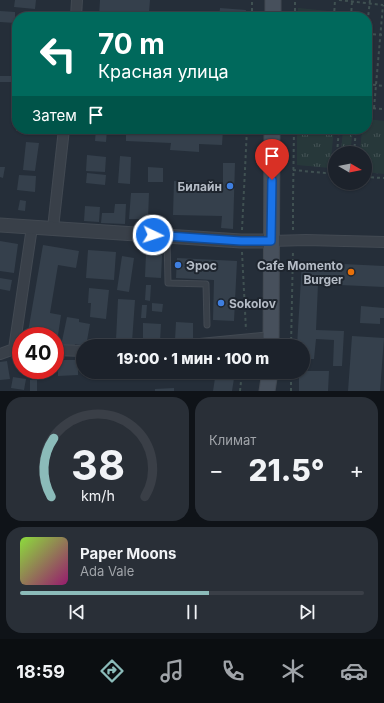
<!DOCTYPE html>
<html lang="ru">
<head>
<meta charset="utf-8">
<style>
	:root { --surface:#1c222b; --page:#292f37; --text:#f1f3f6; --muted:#a0a4a9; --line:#3a3f47; --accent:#8bbbb9 }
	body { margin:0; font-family:Inter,sans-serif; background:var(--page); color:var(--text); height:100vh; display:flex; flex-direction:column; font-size:15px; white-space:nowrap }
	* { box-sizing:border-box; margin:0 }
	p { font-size:13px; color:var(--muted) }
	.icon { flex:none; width:22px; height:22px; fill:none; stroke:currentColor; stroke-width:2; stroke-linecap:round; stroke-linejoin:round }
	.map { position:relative; height:391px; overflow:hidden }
	.details { display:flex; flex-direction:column; gap:6px; padding:6px; background:#0f1318; flex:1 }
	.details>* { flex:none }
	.top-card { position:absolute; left:12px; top:12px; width:360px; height:122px; border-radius:16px; box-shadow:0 1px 3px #0004,0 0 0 1px var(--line); background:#00695c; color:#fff; overflow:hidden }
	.needle { width:26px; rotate:99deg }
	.buttons { position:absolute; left:328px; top:146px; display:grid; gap:8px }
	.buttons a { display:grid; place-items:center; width:44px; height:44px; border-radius:50%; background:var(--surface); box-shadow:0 1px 3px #0004,0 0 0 1px var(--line); font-size:20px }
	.speed { position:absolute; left:12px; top:327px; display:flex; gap:8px; font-size:20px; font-weight:700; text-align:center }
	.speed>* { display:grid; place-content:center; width:52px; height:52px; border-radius:50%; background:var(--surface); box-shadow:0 1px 3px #0004,0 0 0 1px var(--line); line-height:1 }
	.speed .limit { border:6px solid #d22; background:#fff; color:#111 }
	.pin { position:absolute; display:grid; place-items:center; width:34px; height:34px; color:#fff; margin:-41px -17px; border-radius:50% 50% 50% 0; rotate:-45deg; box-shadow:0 0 4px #0007 }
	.pin .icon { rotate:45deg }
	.me { position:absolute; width:44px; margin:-22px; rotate:94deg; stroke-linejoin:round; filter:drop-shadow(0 0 3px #0008) }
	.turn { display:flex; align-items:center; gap:14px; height:84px; padding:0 20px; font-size:18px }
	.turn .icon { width:52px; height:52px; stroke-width:2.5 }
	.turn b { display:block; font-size:28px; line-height:34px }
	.then { display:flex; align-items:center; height:38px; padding:0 20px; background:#0003; gap:8px; font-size:15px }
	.big { font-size:30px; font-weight:800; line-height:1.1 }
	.details .tile { flex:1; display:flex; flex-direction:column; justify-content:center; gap:6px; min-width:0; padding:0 14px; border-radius:16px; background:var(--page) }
	.details .dial { align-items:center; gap:0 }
	.dial svg { height:104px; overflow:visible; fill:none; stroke:var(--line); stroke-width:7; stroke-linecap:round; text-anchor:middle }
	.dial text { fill:var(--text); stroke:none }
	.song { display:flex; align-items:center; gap:12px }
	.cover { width:48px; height:48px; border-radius:6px; background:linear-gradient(135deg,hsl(90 70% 55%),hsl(320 70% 35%)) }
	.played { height:4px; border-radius:2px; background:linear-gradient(90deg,var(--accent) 55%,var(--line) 55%) }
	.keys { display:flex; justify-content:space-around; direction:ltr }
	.heat { display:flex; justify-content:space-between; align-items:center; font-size:22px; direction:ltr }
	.details .tiles { flex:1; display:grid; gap:6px; grid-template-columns:1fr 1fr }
	.tile:last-child { grid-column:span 2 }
	.trip { position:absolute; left:76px; top:339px; width:234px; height:40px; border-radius:20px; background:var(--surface); box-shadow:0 1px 3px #0004,0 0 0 1px var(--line); font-weight:800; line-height:40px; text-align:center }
	.tabs { display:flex; height:64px; justify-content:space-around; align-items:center; background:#0b0e11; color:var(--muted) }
	.tabs .icon { width:28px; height:28px }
	.tabs .on { color:var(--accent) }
	.tabs b { font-size:18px; color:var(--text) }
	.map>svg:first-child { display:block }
	.grass { fill:url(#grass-tufts) }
	.building { fill:#35404c }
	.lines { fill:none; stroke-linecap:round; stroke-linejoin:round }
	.service-casing { stroke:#424952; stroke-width:7 }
	.minor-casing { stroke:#424952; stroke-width:12 }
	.tertiary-casing { stroke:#424952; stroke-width:15 }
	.secondary-casing { stroke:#424952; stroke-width:17 }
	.path { stroke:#405152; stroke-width:2; stroke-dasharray:3 3; stroke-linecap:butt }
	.service { stroke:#394049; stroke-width:5 }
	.minor { stroke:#394049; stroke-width:10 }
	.tertiary { stroke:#394049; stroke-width:13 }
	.secondary { stroke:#47505c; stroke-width:15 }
	.route-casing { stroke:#114b97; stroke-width:10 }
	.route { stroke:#1a73e8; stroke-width:7 }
	.shop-dot { fill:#3f7fe0; stroke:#1e252e; stroke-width:1.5 }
	.food-dot { fill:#e8710a; stroke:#1e252e; stroke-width:1.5 }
	.labels { text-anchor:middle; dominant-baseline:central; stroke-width:4; stroke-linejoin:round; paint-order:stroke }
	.poi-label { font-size:12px; font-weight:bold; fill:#b4bbc5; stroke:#1e252e; text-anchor:end }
</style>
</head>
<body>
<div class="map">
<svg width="384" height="391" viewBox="0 0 384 391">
	<defs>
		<pattern id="grass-tufts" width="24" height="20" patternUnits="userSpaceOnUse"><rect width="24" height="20" fill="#27383a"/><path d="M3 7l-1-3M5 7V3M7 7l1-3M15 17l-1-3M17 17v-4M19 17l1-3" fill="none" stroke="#445355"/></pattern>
	</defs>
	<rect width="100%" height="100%" fill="#252e39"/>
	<path class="grass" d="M298,8L328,11V17H298Z
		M367,119L384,121V174L365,172V153H360L362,129H367Z
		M297,129H334L330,168L297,165Z
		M343,129H353L350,153H341Z"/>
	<path class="building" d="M15,0H36L35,9L14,7Z
		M100,0H150L149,12L128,11V17H99Z
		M220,8L246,10L245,17H219Z
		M0,11L15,12V23L0,22Z
		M158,12L172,13V17H158Z
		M0,76H11V82H0Z
		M16,129H39V132L16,131Z
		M96,129H115V131L107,130L106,142L95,141Z
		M126,129H223L222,145L199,144V152L170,150L171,143L126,141Z
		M26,142L39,143L35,171L23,170Z
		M87,155L106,157L105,172L86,171Z
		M120,156L131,157L130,184L118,183Z
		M223,163H235L233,229L221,228L222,216L173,215L174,181L223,183Z
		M0,167H5L3,178L0,177Z
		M148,167L163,168V182H148Z
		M87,173L106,175L105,185L86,183Z
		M19,175L36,176L35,192L17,190Z
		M131,193H149L148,219H129Z
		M20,200L26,201L25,211L18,210Z
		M115,204H126L125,224L101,223L102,213H114Z
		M85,206L100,207L99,222L84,221Z
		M0,241L18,244L14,273L0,271Z
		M43,245L79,251L76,268L58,265L50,313L61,315L57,342H55V336H34L35,334L28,332Z
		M88,250L116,252L114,280L86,278Z
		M146,254L162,255L161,278L145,277Z
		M122,256L134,258L129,292L117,290Z
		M177,258L237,261L234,321L213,320L214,280L176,278Z
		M302,262L384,266V287L318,284L316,330L344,331L342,366H333L334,340L316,339L314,359H303V346H297Z
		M0,278L12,280L10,291L0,289Z
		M146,285H151L150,301L145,300Z
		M89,288L109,290L106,319L90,317L91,303H88Z
		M118,299L135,300L132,342L116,340Z
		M152,303L163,304L162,312L152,311Z
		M142,305H147L146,318H141Z
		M361,306L384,308V318H380V324L360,323Z
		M67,317L79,319V322L90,324L86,346L75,344L74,349L61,346Z
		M176,322L193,323V340H175Z
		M143,323L161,324L160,342H143Z
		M352,336L384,338L380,391H348Z
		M58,360H78V375L58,376Z
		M7,361L10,379L0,380V362Z
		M31,370H52V376H31Z
		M303,371H329L328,391H299V372H303Z
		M113,372H137V375H113Z
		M216,372H235L232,391H213Z
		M13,377L26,379L24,390L11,388Z
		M30,380H37V391H30Z
		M174,388V391H155V389Z"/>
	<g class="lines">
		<g class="service-casing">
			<path id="service" d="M167,237L168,283L206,284L207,325"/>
		</g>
		<g class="minor-casing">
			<path id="minor" d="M76,17L77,0
				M53,228L64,129
				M271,241L306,240L384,242
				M179,346L271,337
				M14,349L32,227
				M55,350L83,351
				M0,354L14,349H21"/>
		</g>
		<g class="tertiary-casing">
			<path id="tertiary" d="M0,225L241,241H271"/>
		</g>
		<g class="secondary-casing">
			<path id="secondary" d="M273,17V0
				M271,346L272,129
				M267,391L270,372"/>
		</g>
		<path class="path" d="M339,0L383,5
			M252,17V0
			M295,17V0
			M334,17L335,0
			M351,17L352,1
			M367,27L370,0
			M367,34L384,35
			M367,84L384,86
			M367,108L384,109
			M374,108L383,5
			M337,153L339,129
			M354,153L356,129
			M293,170L335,174
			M365,177L384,178
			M242,230L247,129
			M293,230V201L294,129
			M242,252L246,330
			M291,346L293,250
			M240,391L242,372
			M291,391V372"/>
		<use href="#service" class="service"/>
		<use href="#minor" class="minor"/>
		<use href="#tertiary" class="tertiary"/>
		<use href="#secondary" class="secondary"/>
	</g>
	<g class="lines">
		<g class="route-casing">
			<path id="route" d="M153,235L241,241H271L272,180"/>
		</g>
		<use href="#route" class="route"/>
	</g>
	<g class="shop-dot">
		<circle cx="230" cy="186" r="4"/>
		<circle cx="178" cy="265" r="4"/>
		<circle cx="221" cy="303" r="4"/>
	</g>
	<circle class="food-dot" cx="351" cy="272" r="4"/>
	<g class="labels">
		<g class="poi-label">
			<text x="222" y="186">Билайн</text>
			<text x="186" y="265" text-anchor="start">Эрос</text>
			<text x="343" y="265">Cafe Momento<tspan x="343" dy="14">Burger</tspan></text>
			<text x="229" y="303" text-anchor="start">Sokolov</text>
		</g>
	</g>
</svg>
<div class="buttons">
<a><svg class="needle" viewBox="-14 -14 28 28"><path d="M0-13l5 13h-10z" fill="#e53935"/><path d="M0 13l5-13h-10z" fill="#a0a4a9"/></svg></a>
</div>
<div class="speed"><div class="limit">40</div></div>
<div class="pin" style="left:272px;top:180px;background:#d93025"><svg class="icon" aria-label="arrive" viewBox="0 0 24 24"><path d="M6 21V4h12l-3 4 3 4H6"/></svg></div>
<svg class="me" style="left:153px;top:235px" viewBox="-20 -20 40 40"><circle r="17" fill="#1a73e8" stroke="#fff" stroke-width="3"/><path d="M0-11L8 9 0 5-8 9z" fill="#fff"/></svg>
<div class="trip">19:00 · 1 мин · 100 m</div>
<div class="top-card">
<div class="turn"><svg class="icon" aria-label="left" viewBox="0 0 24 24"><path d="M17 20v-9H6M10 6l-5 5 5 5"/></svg><div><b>70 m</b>Красная улица</div></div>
<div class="then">Затем<svg class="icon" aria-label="arrive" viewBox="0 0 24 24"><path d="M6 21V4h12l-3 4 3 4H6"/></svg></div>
</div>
</div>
<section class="details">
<div class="tiles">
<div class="tile dial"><svg viewBox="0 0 100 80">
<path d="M14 69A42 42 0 1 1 86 69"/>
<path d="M14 69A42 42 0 0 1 16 24" stroke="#8bbbb9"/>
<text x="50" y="56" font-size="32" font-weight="700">38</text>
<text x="50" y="72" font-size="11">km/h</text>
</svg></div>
<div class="tile"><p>Климат</p>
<div class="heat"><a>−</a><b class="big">21.5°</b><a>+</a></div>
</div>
<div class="tile">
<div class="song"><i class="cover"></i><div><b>Paper Moons</b><p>Ada Vale</p></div></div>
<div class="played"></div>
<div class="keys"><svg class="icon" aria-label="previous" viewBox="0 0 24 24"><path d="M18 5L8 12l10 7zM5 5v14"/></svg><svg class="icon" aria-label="pause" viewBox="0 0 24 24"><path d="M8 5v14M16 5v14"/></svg><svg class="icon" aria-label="next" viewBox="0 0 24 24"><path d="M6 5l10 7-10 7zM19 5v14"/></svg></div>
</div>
</div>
</section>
<nav class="tabs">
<b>18:59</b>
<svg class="icon on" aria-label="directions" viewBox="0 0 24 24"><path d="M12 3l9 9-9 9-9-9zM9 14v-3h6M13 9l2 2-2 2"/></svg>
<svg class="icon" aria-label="music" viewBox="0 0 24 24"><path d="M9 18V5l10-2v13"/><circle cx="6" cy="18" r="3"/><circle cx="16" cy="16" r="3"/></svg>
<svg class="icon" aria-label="phone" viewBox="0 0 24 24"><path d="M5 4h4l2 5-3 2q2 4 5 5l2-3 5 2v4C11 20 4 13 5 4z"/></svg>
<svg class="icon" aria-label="climate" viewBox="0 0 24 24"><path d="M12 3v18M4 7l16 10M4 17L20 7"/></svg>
<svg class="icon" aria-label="car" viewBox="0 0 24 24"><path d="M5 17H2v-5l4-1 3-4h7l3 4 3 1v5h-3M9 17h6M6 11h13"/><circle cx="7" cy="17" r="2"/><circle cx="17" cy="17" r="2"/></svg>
</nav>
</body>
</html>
